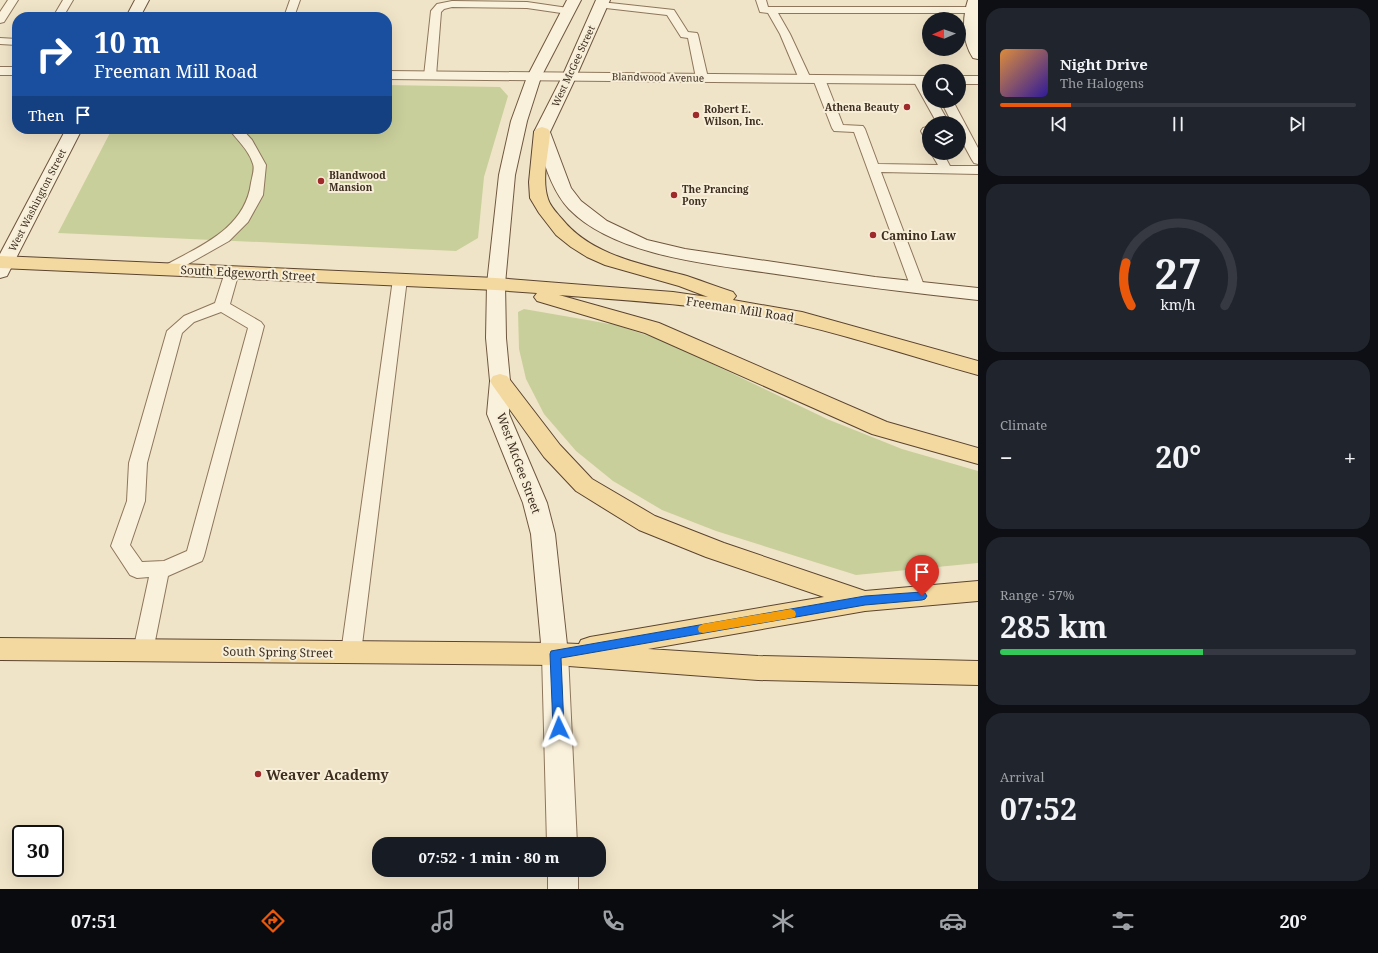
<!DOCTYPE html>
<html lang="en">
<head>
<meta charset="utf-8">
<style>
	:root { --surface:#171b24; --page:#20242c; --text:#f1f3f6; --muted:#9ea1a6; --line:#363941; --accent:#ea580c }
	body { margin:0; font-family:"Noto Serif",serif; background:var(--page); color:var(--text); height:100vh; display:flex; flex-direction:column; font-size:15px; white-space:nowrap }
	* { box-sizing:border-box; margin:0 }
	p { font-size:13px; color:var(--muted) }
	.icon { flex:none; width:22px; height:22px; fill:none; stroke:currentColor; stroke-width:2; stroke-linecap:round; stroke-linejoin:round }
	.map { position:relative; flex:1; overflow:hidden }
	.panel { display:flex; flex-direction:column; gap:8px; padding:8px; background:#0d0f14; width:400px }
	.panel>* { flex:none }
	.top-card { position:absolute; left:12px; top:12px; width:380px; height:122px; border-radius:16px; box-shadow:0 4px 16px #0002; background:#1a4fa0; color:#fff; overflow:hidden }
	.needle { width:26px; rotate:268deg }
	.tools { position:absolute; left:922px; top:12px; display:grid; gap:8px }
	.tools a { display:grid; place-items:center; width:44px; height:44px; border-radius:50%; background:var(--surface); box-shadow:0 4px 16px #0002; font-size:20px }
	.speed { position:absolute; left:12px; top:825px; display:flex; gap:8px; font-size:20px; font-weight:700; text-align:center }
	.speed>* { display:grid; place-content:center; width:52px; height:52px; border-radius:50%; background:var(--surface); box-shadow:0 4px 16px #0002; line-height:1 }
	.speed .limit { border:2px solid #111; border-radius:6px; background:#fff; color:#111 }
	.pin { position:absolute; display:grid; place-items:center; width:34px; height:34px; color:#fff; margin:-41px -17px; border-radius:50% 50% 50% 0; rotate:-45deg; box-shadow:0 0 4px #0007 }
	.pin .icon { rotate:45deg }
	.me { position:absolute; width:44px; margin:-22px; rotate:358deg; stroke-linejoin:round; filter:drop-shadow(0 0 3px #0008) }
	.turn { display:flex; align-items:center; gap:14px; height:84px; padding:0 16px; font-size:18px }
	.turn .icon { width:52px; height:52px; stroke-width:2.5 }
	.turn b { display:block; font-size:28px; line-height:34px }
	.then { display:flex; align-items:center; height:38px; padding:0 16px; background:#0003; gap:8px; font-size:15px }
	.big { font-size:30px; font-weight:700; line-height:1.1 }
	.panel .card { flex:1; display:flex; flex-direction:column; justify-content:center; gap:6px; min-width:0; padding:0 14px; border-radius:16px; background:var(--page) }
	.panel .dial { align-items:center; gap:0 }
	.dial svg { height:104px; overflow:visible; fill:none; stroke:var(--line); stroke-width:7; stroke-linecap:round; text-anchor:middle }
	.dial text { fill:var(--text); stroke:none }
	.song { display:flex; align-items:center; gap:12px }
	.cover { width:48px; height:48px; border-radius:6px; background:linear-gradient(135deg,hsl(30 70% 55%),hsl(250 70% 35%)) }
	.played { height:4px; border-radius:2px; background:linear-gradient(90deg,var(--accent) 20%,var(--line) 20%) }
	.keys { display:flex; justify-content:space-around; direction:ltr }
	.heat { display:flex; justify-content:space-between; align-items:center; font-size:22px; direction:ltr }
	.charge { height:6px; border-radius:3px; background:linear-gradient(90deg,#34c759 57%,var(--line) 0) }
	.trip { position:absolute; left:372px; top:837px; width:234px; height:40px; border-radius:16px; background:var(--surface); box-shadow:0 4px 16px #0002; font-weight:700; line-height:40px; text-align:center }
	.dock { display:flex; height:64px; justify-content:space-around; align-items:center; background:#090b0e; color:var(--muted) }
	.dock .icon { width:28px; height:28px }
	.dock .current { color:var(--accent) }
	.dock b { font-size:18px; color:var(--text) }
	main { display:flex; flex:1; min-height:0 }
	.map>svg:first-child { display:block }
	.green { fill:#c9cf9b }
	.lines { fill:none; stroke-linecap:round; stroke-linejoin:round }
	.lane-casing { stroke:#8d765c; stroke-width:2 }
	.street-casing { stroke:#8d765c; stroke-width:2 }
	.secondary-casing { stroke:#6f573f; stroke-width:2 }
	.primary-casing { stroke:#5b4430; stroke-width:2 }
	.lane { fill:#faf1dc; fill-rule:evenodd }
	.street { fill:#faf1dc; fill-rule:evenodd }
	.secondary { fill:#faf1dc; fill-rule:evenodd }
	.primary { fill:#f3d9a0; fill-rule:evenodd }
	.route { fill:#1a73e8; stroke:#114b97 }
	.slow { fill:#f59e0b }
	.poi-dot { fill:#9e2a2b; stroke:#f7eed8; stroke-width:1.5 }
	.labels { text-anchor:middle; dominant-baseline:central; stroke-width:4; stroke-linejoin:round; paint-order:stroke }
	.far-street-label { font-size:10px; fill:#3d2e20; stroke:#f7eed8 }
	.far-poi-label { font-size:10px; font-weight:bold; fill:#3d2e20; stroke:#f7eed8; text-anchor:start }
	.poi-label { font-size:12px; font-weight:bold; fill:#3d2e20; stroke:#f7eed8; text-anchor:start }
	.street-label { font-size:12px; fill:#3d2e20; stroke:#f7eed8 }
	.near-poi-label { font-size:14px; font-weight:bold; fill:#3d2e20; stroke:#f7eed8; text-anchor:start }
</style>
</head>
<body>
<main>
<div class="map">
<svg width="978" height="889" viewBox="0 0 978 889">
	<rect width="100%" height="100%" fill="#f0e4c8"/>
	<path class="green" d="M387,85L500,87L508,96L484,177L478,238L456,251L58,233L112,129H387Z
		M524,309L616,325L667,342L827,419L902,449L978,471V563L856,575L716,531L662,510L613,481L576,451L544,414L526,379L519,349L518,312Z"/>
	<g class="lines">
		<g class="lane-casing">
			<path id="lane" d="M8,0H18L4,22L0,23V12Z
				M63,0H73L63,17H53Z
				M290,0H300L294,17H284Z
				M756,0H766L768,7H970L975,10L970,13H778L790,34L811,79L809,81H801L799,79L780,34L768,13L760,12Z
				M452,1L527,2L568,8L573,11L568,14L527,8L452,7L444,9L441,12L436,76L434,78H426L424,76L431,11L437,4Z
				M601,2L674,10L688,32L697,33L698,35L708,78L706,80H698L696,78L688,38L681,37L667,15L597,7L596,5L597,3Z
				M0,38L17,39V45L0,44Z
				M819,76L823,77L825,79L843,125L863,126L865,129L878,164L938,165L931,153H943L950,166H978V174L881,172L925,288L923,291L918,293L913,291L911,288L854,132L834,131L832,128L813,79L815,77Z
				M919,77L923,78L929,88V101H953L954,103L978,148V164L974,163L972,160L959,136V123H952L944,107H940L949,123H937L913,80L915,78Z
				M927,127H929V140L925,139L921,131L923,128Z
				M229,129H242L252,140L266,165L263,195L248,222L229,241L174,272L169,273L164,272L162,269L164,266C200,246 245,229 251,183C252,177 255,169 253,164C249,150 237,140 229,129Z
				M232,268L237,269L239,272L230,304L261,322L264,326L204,556L202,561L168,576L153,651L150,657L143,660L136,657L133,651L149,577L137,578L130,575L111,546L127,501L129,463L167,331L184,316L215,303L225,272L227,269ZM221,312L248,328L187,551L164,561L142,562L130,545L145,501L147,463L182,333L194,322Z
				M400,274L405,276L407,279L361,653L358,659L351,662L344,659L341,653L393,279L395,276Z"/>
		</g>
		<g class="street-casing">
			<path id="street" d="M0,67H17V75H0Z
				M387,71L929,76V84L387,79Z
				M959,76H978V84H959Z
				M555,643L564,646L568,654L577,844H547L542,654L546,646Z
				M548,870H578V889H548Z"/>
		</g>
		<g class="secondary-casing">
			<path id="secondary" d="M135,0H149L140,17H126Z
				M567,0H581L541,77L527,121L515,175L505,284L506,338L510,381L509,414L547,503L555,534L568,654L564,662L555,665L546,662L542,654L531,534L523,503L487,414L490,381L486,338L487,284L499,175L511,121L527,77Z
				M596,0H610L576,77L550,132L571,188L581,201L607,221L647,240L685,249L875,277L978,288V300C913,293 848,285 783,275C718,265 617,258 569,209C550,189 543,157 534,132L562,77Z
				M968,0H978V59L973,58C962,42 962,18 968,0Z
				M66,129H82L9,272L7,276L0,278V254Z"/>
		</g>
		<g class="primary-casing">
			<path id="primary" d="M542,127L548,129L550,132C549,153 541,178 548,199C550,206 557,213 562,219C592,256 642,264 687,276C702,281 717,287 733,292L736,296L733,300L802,312L978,361V375C909,356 840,332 770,318C701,304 629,301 559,295L659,323L887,422L978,448V464L872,434L645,333L537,301L534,297L537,293L496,290L0,268V256L496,278L673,292L708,297L679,286L605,265L587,257L571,247L556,235L539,213L530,198L529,182L534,132L536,129Z
				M500,374L507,376L560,445L592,479L655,516L724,543L865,591L978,581V601L865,611L648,649L758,656L978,661V685L758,680L555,665L0,660V638L555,643L579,644L581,640L590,637L824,597L706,557L639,530L576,491L544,457L493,386L490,381L493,376Z"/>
		</g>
		<use href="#lane" class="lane"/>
		<use href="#street" class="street"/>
		<use href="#secondary" class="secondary"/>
		<use href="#primary" class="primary"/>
	</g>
	<path class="route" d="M922,592L925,593L927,596L925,599L922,600L865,605L561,658L564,728L563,732L559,733L555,732L553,728L550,654L551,651L865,596Z"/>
	<path class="slow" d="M791,609L795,611L796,614L795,617L791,618L703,633L699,632L698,629L699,626L703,624Z"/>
	<g class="poi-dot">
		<circle cx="907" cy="107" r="4"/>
		<circle cx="696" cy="115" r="4"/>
		<circle cx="321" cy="181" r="4"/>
		<circle cx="674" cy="195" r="4"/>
		<circle cx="873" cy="235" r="4"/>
		<circle cx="258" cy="774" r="4"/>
	</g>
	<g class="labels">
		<g class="far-street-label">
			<text transform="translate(573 66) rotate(-65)">West McGee Street</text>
			<text transform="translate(658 77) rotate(1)">Blandwood Avenue</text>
			<text transform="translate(37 200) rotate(-63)">West Washington Street</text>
		</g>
		<g class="far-poi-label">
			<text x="899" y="107" text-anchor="end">Athena Beauty</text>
			<text x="704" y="109">Robert E.<tspan x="704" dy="12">Wilson, Inc.</tspan></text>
			<text x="329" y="175">Blandwood<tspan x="329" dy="12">Mansion</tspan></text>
			<text x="682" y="189">The Prancing<tspan x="682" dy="12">Pony</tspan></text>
		</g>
		<g class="poi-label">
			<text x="881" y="235">Camino Law</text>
		</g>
		<g class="street-label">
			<text transform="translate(248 273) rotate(3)">South Edgeworth Street</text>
			<text transform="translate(740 309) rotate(9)">Freeman Mill Road</text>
			<text transform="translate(519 463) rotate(70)">West McGee Street</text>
			<text transform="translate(278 652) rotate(1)">South Spring Street</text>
		</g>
		<g class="near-poi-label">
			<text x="266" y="774">Weaver Academy</text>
		</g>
	</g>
</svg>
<div class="tools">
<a><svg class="needle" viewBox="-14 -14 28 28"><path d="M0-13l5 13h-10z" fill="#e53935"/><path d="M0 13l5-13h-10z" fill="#9ea1a6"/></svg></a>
<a><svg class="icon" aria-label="search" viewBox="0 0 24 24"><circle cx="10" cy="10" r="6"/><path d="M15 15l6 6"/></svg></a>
<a><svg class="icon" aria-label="layers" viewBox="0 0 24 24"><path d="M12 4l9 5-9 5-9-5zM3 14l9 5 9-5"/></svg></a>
</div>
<div class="speed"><div class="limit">30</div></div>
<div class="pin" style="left:922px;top:596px;background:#d93025"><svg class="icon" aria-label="arrive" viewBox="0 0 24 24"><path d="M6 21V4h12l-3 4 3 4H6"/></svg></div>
<svg class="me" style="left:559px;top:728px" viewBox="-20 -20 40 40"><path d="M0-17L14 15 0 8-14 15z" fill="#1a73e8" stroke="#fff" stroke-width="4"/></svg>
<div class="trip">07:52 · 1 min · 80 m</div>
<div class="top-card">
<div class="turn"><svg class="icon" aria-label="right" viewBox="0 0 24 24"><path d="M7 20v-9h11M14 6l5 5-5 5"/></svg><div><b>10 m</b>Freeman Mill Road</div></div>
<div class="then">Then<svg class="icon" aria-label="arrive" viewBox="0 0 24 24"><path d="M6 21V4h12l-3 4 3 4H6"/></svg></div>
</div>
</div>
<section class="panel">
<div class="card">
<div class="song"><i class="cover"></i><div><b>Night Drive</b><p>The Halogens</p></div></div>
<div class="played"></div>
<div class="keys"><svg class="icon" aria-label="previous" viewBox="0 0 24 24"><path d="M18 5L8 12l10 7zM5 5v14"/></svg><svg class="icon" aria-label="pause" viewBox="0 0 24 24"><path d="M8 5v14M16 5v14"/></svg><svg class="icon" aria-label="next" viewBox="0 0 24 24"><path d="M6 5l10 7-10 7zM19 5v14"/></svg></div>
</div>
<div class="card dial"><svg viewBox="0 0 100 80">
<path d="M14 69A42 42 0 1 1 86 69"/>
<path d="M14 69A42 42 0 0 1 10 36" stroke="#ea580c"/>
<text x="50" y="56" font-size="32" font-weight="700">27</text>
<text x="50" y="72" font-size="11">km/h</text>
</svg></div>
<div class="card"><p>Climate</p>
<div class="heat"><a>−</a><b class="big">20°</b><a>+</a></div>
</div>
<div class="card"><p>Range · 57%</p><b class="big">285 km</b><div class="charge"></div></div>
<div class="card"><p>Arrival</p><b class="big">07:52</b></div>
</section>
</main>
<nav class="dock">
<b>07:51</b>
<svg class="icon current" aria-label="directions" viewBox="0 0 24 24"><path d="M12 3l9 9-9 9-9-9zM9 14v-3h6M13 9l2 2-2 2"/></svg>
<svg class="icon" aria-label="music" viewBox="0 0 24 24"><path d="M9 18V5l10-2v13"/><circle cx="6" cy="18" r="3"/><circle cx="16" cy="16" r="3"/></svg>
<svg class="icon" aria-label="phone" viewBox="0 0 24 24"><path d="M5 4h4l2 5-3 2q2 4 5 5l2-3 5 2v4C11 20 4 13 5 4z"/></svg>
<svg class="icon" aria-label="climate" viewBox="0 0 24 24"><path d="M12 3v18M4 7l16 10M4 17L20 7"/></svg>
<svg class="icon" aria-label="car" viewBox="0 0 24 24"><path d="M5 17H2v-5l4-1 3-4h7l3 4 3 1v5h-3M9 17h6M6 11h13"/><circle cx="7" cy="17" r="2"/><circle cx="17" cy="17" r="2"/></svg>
<svg class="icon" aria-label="filters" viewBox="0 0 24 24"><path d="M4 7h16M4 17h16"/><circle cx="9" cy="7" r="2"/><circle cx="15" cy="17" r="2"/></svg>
<b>20°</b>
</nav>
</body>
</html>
